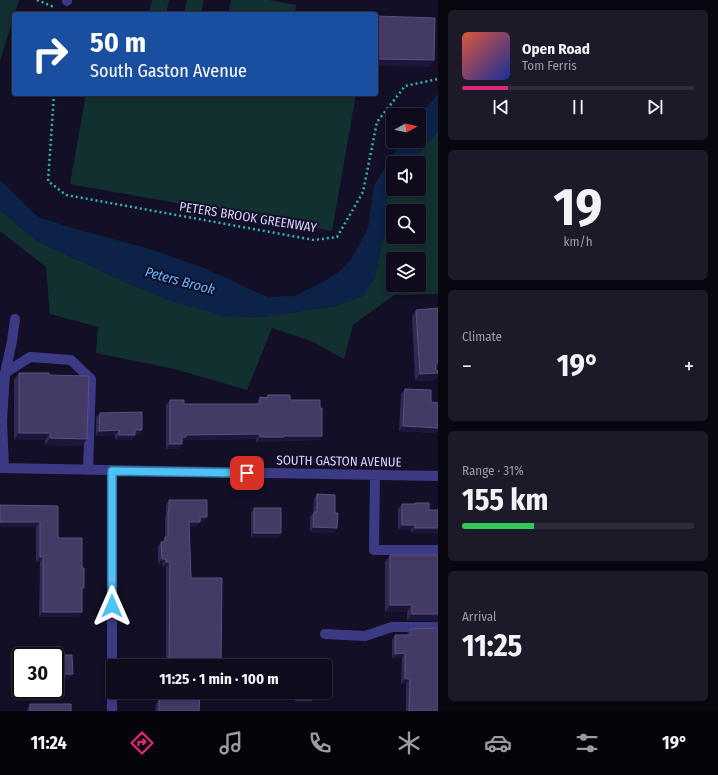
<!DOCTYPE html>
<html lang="en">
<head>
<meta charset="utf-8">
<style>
	:root { --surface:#0e0b1c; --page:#1c1929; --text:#f1f3f6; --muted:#9b9ba3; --line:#2e2b3b; --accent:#db2777 }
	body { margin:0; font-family:"Fira Sans Condensed",sans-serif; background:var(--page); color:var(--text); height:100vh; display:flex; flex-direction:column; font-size:15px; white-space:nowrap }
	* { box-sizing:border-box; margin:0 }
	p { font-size:13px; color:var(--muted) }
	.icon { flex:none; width:22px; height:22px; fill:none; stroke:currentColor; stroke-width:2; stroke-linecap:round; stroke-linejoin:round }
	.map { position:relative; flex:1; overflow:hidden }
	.sheet { display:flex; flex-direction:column; gap:10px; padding:10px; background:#08060f; width:280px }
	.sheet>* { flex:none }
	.hud { position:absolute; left:12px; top:12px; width:366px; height:84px; border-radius:4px; box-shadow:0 2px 6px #0003,0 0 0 1px var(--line); background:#1a4fa0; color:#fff; overflow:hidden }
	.needle { width:26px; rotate:82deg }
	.fabs { position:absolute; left:386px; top:108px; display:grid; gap:8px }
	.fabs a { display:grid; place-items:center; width:40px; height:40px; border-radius:4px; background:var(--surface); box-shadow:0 2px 6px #0003,0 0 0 1px var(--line); font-size:20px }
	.speed { position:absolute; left:12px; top:647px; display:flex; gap:8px; font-size:20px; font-weight:700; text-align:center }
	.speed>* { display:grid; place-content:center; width:52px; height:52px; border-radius:50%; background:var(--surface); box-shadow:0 2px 6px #0003,0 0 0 1px var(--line); line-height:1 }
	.speed .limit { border:2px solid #111; border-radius:6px; background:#fff; color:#111 }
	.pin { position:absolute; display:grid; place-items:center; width:34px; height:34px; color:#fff; margin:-17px; border-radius:8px; box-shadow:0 2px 6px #0006 }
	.me { position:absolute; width:44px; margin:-22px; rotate:0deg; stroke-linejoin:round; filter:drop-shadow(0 0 3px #0008) }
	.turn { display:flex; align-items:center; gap:14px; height:84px; padding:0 12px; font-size:18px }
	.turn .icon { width:52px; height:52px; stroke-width:2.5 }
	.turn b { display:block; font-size:28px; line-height:34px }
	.big { font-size:30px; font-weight:700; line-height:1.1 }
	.sheet .tile { flex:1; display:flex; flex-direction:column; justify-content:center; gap:6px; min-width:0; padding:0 14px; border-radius:6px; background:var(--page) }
	.sheet .dial { align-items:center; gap:0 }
	.dial b { font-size:52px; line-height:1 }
	.song { display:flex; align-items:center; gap:12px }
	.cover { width:48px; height:48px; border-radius:6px; background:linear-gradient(135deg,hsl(10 70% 55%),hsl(230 70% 35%)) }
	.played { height:4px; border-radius:2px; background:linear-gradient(90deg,var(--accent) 20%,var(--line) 20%) }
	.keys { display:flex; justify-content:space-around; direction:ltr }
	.heat { display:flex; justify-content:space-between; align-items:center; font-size:22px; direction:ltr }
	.charge { height:6px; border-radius:3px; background:linear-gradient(90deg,#34c759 31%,var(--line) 0) }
	.trip { position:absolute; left:106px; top:659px; width:226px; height:40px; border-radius:4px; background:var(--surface); box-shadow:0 2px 6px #0003,0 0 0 1px var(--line); font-weight:700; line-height:40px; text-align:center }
	.menu { display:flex; height:64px; justify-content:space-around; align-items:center; background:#06040b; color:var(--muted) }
	.menu .icon { width:28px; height:28px }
	.menu .current { color:var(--accent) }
	.menu b { font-size:18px; color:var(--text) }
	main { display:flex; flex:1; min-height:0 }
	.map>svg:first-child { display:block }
	.green { fill:#12302f; fill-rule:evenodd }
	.water { fill:#0c2248 }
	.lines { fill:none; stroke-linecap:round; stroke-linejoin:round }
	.path { stroke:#2fb8b0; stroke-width:2.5; stroke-dasharray:2 3; stroke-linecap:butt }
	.minor { stroke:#3d3a85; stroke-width:10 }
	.wall { fill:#312854 }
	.shaded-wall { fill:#1d163a }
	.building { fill:#433a66; stroke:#5a527e }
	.route-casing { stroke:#337fa1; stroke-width:10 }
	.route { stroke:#4fc3f7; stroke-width:7 }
	.labels { text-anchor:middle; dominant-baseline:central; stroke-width:4; stroke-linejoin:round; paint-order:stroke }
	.street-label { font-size:13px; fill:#d9d4ff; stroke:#130f26 }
	.water-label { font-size:14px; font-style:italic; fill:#62b6ff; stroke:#130f26 }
</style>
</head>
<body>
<main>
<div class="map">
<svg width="438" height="711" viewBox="0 0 438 711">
	<rect width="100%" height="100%" fill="#130f26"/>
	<path class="green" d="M0,0H19L0,61Z
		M152,0H169L166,14H149Z
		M187,0H204L201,14H184Z
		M231,0H269L296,5L295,14H228Z
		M86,94H356L332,231L70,184Z
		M438,131V294L394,295L353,325L344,359L311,341L272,328L247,390L175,369L96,353L98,327L50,314L46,267L0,231V210L37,241L134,286L223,316L263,317L336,306L374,279L387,221V198L394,189H419V163H411ZM393,211H419V237H393ZM393,259H419V285H393Z"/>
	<path class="water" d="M438,94V131L411,163H393L394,189L387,198V221L374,279L362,297L336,306L263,317L223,316L174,302L134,286L37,241L0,210V180L38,217L76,229L150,249L204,268L267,297L295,296L321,283L340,271L352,258L368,228L374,185L402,141H419V116Z"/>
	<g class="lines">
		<path class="path" d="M37,0L54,7
			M54,94L48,181L66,195L314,240L337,237L363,192L377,122L405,86L438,79"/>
		<path class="minor" d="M67,1V0
			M5,373L12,341L15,319
			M0,468L438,476
			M4,468L2,421L5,373L30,357L71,360L91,379L88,470
			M375,475L374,550H438
			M325,634L365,636L392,627H438
			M112,711V471"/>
	</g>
	<path class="wall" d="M416,310L436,368L435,380L415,381L412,317Z
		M19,373L49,375L82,446L45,445V440H14V380Z
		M405,389L431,402L437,433L399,431L401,394Z
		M268,395L290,400L319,440L282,441L281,442H256V439L184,440L182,442L179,449H166V405L170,400L184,404H257V402L260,397H266Z
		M100,413L142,430L139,435H135L132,440H115V435L96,436V417Z
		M317,494L335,513L334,533L310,532V517L313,513L314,499Z
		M169,500L204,522H200L196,527H189L191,578L221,666H166V567H163L162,564H158V547L165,538V516L166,514V505Z
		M415,503L429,510L437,533H411V530H398V509L402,504H414Z
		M0,505L58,506V538L82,591L78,617H39L40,562H36V527H0Z
		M254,508L281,533L278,538H251V513Z
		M390,555L438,621L407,620V612H385V562Z
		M410,629L438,711H406V684H401L402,658H392V640L395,635H407V634Z
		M166,692H200L199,711H155L156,704L159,699H166Z
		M295,692H312V700L310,702H295Z
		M30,704L71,711H27V709Z"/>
	<path class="shaded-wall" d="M376,59L434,60L430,67L376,66Z
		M438,362V368H434L436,364Z
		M438,373V376L435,380L415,381L420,374Z
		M403,426L438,428V432L437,433L399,431Z
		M119,430L115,435L96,436L99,431Z
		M135,430H142L139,435H132Z
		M19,433H50L45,440H14Z
		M260,434L256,439L184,440L183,442H179L182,437L186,435Z
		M119,435H135L132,440H115Z
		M284,436H322L319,440L282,441L281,442H256L260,437Z
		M50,438L87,439L82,446L45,445Z
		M170,444H182L179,449H166Z
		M200,517H207L204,522H196Z
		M0,522H40L36,527H0Z
		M189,522H200L196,527H185Z
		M402,525H415L411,530H398Z
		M313,527L337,528L334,533L310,532Z
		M415,528H438V532L437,533H411Z
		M254,533H281L278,538H251Z
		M40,557H43L40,562H36Z
		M162,559H166L162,564H158Z
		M166,562H170L166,567H163Z
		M390,605H412L407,612H385Z
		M43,612H82L78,617H39Z
		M412,614H438V621L407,620Z
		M405,653L402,658H392L395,654Z
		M55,674H73L69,679H55Z
		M405,679H410L406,684H401Z
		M296,700H312L310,702H295Z"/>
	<path class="building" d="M376,16L435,18L434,60L376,59Z
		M438,308V362L436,364V370L438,371V373L420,374L416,310Z
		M19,373H49V375L89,376L87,439L50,438V433H19Z
		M405,389L431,390V402L438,403V428L403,426Z
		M268,395H290V400H320V408H322V436H284V437H260V434L186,435V437H182V444H170V400H184V404H260V397L268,398Z
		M142,412V430H135V435H119V430L99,431L100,413Z
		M317,494L335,495V513H338L337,528L313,527L314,512H317Z
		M169,500H207V517H200V522H189L191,578H222L221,666H169L170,562H166V559H162L161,542H165V537H168V511H169Z
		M415,503H429V510H438V528H415V525H402V504H415Z
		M0,505L58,506V538H82V568H84V588H82V612H43V557H40V522H0Z
		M254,508H281V533H254Z
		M390,555H438V614H412V605H390Z
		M438,628V711H409L410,679H405V653L395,654V635H411L410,629Z
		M47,655H72L73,674H55V656H47Z
		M169,692H200L199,711H159V699H169Z
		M297,692H312V700H296Z
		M30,704H71V711H30Z"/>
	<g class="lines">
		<g class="route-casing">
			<path id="route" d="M112,606V471L247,473"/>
		</g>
		<use href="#route" class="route"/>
	</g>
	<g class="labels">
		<g class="street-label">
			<text transform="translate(248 217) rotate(9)">PETERS BROOK GREENWAY</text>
			<text transform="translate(339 461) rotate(1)">SOUTH GASTON AVENUE</text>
		</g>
		<g class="water-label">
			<text transform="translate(180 281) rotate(15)">Peters Brook</text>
		</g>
	</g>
</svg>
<div class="fabs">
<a><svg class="needle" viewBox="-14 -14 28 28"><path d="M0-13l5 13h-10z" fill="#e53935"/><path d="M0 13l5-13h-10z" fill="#9b9ba3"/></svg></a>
<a><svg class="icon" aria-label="sound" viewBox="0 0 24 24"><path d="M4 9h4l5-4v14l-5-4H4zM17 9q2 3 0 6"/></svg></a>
<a><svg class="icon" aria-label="search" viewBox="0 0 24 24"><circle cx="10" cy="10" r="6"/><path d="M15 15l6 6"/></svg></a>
<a><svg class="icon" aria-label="layers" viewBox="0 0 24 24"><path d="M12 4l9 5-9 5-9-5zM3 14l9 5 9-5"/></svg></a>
</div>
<div class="speed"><div class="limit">30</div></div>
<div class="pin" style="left:247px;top:473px;background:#d93025"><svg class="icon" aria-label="arrive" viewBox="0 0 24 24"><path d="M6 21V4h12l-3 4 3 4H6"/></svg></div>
<svg class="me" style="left:112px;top:606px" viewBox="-20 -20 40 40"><path d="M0-17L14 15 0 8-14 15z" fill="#4fc3f7" stroke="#fff" stroke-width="4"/></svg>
<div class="trip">11:25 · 1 min · 100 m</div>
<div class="hud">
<div class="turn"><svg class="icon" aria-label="right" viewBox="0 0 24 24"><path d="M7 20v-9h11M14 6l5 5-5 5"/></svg><div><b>50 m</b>South Gaston Avenue</div></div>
</div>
</div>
<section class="sheet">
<div class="tile">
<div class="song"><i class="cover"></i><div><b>Open Road</b><p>Tom Ferris</p></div></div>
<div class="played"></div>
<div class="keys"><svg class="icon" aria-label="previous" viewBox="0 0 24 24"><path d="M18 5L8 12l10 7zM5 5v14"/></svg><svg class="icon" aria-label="pause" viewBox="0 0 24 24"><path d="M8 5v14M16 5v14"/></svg><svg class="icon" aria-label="next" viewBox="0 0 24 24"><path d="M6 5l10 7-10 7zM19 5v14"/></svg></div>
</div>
<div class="tile dial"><b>19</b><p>km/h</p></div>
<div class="tile"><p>Climate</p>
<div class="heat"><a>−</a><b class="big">19°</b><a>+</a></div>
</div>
<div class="tile"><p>Range · 31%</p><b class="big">155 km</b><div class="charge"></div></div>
<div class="tile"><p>Arrival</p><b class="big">11:25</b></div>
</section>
</main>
<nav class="menu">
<b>11:24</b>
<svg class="icon current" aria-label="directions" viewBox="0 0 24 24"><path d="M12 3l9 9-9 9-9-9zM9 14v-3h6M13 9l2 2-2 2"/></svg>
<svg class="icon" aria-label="music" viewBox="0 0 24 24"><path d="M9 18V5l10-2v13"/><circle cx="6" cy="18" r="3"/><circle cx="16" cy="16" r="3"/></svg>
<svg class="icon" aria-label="phone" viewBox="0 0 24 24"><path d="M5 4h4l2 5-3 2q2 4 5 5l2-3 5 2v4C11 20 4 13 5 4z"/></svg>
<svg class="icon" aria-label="climate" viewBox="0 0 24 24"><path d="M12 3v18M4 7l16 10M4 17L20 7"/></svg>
<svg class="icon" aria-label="car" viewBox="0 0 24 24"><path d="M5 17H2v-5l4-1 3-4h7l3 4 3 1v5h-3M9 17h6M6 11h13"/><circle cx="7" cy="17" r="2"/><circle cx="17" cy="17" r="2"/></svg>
<svg class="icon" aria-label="filters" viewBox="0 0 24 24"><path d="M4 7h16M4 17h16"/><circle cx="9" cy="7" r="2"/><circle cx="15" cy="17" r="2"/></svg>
<b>19°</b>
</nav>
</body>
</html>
